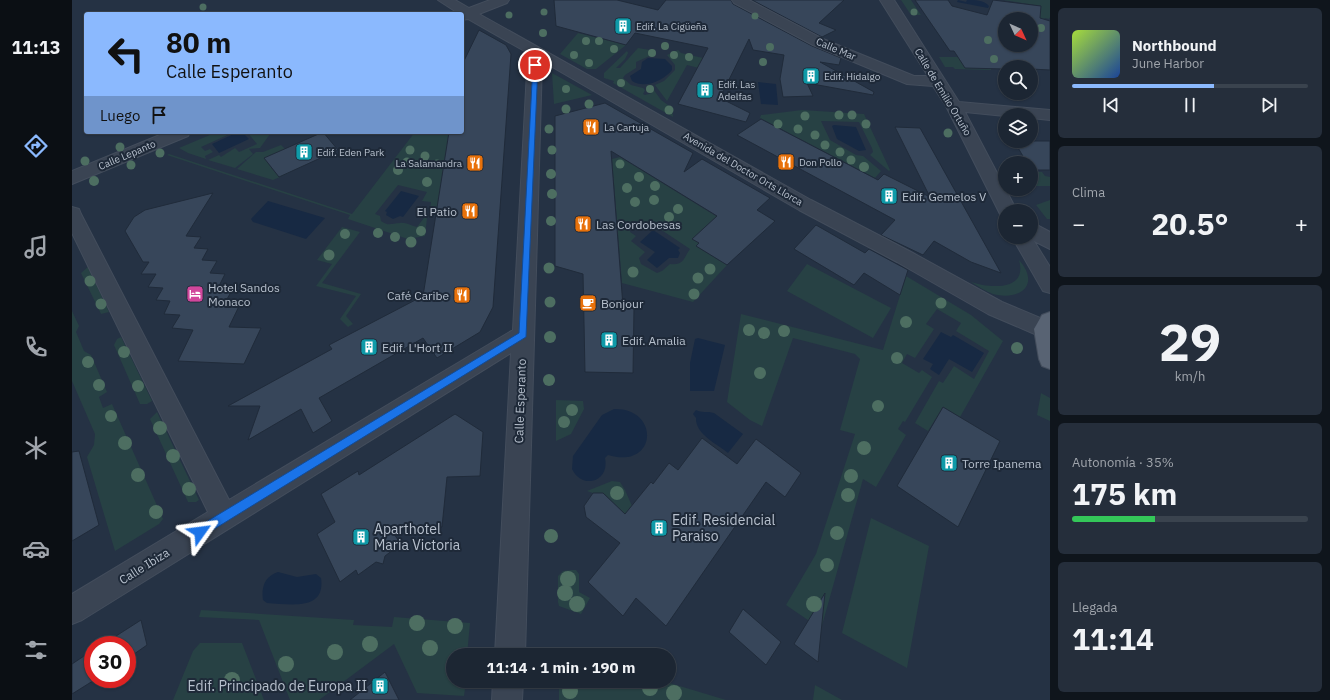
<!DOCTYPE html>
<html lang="es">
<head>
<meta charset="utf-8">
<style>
	:root { --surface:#1c2633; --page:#252e3b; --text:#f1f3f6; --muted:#a0a5ac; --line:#3a434e; --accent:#8bb9fe }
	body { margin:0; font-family:"IBM Plex Sans",sans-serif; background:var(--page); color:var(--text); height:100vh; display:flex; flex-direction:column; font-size:15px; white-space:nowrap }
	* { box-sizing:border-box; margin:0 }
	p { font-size:13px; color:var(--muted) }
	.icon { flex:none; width:22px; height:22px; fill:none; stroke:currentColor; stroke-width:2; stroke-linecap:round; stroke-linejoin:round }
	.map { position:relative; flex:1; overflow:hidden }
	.sheet { display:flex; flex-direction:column; gap:8px; padding:8px; background:#0f151c; width:280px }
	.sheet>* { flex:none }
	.guide { position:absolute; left:12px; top:12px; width:380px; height:122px; border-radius:4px; box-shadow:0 1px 3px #0004,0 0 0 1px var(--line); background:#8bb9fe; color:#111; overflow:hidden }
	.needle { width:26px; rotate:134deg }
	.tools { position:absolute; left:926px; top:12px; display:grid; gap:8px }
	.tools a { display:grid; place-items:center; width:40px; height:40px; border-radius:50%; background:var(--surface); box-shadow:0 1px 3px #0004,0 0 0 1px var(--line); font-size:20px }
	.speed { position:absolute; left:12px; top:636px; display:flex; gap:8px; font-size:20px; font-weight:700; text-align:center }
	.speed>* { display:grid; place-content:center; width:52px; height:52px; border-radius:50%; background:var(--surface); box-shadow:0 1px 3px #0004,0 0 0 1px var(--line); line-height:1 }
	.speed .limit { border:6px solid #d22; background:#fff; color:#111 }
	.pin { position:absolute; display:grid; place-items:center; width:34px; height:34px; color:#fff; margin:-17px; border:2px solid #fff; border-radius:50%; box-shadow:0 1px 4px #0007 }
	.me { position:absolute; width:44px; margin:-22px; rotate:59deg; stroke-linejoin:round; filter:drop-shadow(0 0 3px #0008) }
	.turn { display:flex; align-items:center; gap:14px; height:84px; padding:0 16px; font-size:18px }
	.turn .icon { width:52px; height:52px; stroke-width:2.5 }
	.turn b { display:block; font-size:28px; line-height:34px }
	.then { display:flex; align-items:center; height:38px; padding:0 16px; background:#0003; gap:8px; font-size:15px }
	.big { font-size:30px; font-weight:800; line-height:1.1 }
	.sheet .widget { flex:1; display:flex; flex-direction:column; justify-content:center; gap:6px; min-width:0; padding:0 14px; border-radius:6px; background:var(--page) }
	.sheet .dial { align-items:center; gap:0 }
	.dial b { font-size:52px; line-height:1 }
	.song { display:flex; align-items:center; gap:12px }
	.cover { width:48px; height:48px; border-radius:6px; background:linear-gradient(135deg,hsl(80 70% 55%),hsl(220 70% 35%)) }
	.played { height:4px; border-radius:2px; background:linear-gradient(90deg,var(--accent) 60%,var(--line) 60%) }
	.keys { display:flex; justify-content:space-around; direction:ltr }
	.heat { display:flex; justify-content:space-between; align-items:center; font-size:22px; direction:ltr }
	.charge { height:6px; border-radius:3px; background:linear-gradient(90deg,#34c759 35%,var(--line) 0) }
	.trip { position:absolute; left:374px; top:648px; width:230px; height:40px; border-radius:20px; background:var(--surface); box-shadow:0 1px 3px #0004,0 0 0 1px var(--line); font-weight:800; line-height:40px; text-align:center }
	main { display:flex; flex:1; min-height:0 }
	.menu { display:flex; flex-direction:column; width:72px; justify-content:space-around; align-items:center; background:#0b0f14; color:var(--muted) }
	.menu .icon { width:28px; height:28px }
	.menu .selected { color:var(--accent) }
	.menu b { font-size:18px; color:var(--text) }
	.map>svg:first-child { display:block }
	.green { fill:#274144; fill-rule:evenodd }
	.water { fill:#172943 }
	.building { fill:#37465a; stroke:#202b3a; fill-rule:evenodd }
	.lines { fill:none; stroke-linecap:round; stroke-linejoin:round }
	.minor-casing { stroke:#434d5c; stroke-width:2 }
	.major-casing { stroke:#434d5c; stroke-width:2 }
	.minor { fill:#3a4453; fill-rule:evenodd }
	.major { fill:#586373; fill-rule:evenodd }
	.tree { fill:#4d6e61 }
	.route { fill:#1a73e8; stroke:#114b97 }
	.labels { text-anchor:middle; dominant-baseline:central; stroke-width:4; stroke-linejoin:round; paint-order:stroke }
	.far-poi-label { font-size:10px; fill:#b7c0cd; stroke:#1e2938; text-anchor:start }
	.far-street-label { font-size:10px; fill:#b7c0cd; stroke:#1e2938 }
	.poi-label { font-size:12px; fill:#b7c0cd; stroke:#1e2938; text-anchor:start }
	.street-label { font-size:12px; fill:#b7c0cd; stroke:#1e2938 }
	.near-poi-label { font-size:14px; fill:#b7c0cd; stroke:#1e2938; text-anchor:start }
</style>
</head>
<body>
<main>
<nav class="menu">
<b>11:13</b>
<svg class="icon selected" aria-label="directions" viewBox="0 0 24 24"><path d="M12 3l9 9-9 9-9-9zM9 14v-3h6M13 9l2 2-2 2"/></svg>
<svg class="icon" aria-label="music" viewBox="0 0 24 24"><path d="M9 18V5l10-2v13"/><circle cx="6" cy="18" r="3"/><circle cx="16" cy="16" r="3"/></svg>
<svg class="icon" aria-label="phone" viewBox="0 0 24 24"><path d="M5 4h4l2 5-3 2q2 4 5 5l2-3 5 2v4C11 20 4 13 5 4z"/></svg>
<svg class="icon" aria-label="climate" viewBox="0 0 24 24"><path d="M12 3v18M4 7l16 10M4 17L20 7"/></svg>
<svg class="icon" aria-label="car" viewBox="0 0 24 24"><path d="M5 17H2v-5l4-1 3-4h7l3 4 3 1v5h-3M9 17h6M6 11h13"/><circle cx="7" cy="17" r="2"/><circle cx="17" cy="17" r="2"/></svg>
<svg class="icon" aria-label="filters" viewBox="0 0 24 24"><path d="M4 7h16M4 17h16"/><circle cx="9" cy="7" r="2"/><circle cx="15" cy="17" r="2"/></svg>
</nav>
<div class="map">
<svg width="978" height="700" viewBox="0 0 978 700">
	<rect width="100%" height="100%" fill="#253244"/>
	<path class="green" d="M829,0H839L849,15H839Z
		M931,0H978V17L977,19L973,18L969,24L978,33L933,67V73L925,67L919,68V70L883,69L881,67H873L867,57H913L933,45H959L969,6Z
		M506,33L554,45L524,69H515L488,54Z
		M566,48L584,51L582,54L564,62V68L553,75L551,78L559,85L571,88L573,90L571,94L573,95L580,93L576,90L574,87L579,86L589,100L600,108L601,117L541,83L542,81L532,78V73L555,51L556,53L553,59L544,68H548Z
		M606,50L609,53L631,58L627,68L615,65L595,101L583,85L592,81L603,70V65L595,55Z
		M480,73L520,95L482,104Z
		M730,110L792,114L818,170L817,171L798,155L801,152L800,148L787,122L749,121L758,140L784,155L791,156L809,171L803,178L688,118L689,115Z
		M145,132H162L129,147L133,151L138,149L141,152L133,156L134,159L116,153L107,148Z
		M175,132L198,134L188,148L177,149L181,154L163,168L136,160L147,155L149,157L163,148L167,152L185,144Z
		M343,132H377L365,210H358L359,202L350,201L355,192L326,185L303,214L308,216L309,221C317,227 320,223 328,223C333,222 340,226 345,227L352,218H355L353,236L336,239L276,219L278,215L95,155L97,154L280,214Z
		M209,145L213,149L193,159L202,171L213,167L217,173L201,180L165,169L184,152H191Z
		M548,157L647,218L621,239L627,243L624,246L655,265L621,302L550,283L540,159ZM563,225L572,229L579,225H582L618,249C612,257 612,266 598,264L590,271L585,273L569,264L567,258L573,252L559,241L564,236L558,232V230Z
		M959,172H970L973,176L978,177V186H959Z
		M978,200V219H975L964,205Z
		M270,227L288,232L250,283L289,294L274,316L281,324L276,327L268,319L284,296L244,286L260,264L245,260Z
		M947,260C969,285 948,301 921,294C913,291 906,286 899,282C917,288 956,292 947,260Z
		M735,264L819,308L801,338L715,291Z
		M16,267L37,312L29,314L9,273Z
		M834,276L899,315L931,341L888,417L871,407L856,431L843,423L867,381L871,383L882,366L902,379L917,351L884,331L889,323L865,309L854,324L862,329L843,358L835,354L830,363L847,373L850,370L860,377L833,422L831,421L826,429L834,435L804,487L791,479L749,629L714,605L744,554L783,434L768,430L788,359L783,354L721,338L690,426L678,420L655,402L669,314L811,350Z
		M0,311L7,326L4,332L12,351L19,355L35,392L27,397L31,408L40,404L91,519L87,524L43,551L15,457L22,445L23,434L0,381Z
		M49,337L80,401L75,404H68L42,345L45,339Z
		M969,393L978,398V421L965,415Z
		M484,400L511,401L512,409L499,434L484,441Z
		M85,412L127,500L124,502H116L78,419Z
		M540,481L548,482L553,490L560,506L553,514L531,493H521L515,491Z
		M799,518L857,546L835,668L770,633Z
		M499,570H504L507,574V592L518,598L509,614L487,606L486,602V576L491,571Z
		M129,610L282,620L281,625L320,627L322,617L398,623L395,655H381V681H394L392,696L345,693L322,644L247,700H218L187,620L127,617Z
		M128,643H170L192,700H101L121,651Z
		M487,681H591L654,700H487Z
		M743,685L770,700H741Z"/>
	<path class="water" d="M886,0L894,2L895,0C903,0 912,0 917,6L916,8L885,2Z
		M576,58L593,59L600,66V70C591,81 573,89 560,81L558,76L569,69L570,62Z
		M686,82L704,84L706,105L689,104Z
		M762,125L784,127L794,150L787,151L765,139L760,126Z
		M166,132H170L177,139L147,153L140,144Z
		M329,191L347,196L331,217L328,216L321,219L314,215L315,212L313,211Z
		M196,201L253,218L234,239L181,222L179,219Z
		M581,230L608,248L606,250L608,253L606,258H597L585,268L575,260L583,252L568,242Z
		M869,332L879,337L881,335L912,353L900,372L877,359L867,375L858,369L861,364L851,359Z
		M626,338L653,345L642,391H618V363L623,339Z
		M542,409C589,408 585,470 536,455L533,458C538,482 510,490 500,469L501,456L530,415Z
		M624,410C630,413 635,411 642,413L671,434L656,453C645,444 623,434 624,418L621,414Z
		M206,572L225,577L244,574L249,578C254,612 217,604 195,603L191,600C189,587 193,576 206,572Z"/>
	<path class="building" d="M482,0H545L586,10L594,0H659L661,4L740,46L769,58L767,65L748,62L802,92L801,95L735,83L741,96L711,97L708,79L712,55L681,50L677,39L648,98L678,113L674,122L606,104L636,48L563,33L554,45L484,26Z
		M680,0H772L747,23L764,30L750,37Z
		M843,0H876L880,6L915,15L921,0L969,6L968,18L978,21V70L959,69V67H933V69L893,68L882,51H878ZM933,19H959V45H933Z
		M407,30L434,45L439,54L421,307L408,332L365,358L351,338L247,398L260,421L241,433L229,409L176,440L188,406H156L260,349L257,345L351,296L377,132H390V65Z
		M533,103L621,153L612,172L630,159L698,198L685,210L703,221L655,265L624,246L627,243L620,239L645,216L539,151L551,306L562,309L561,373L513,372L511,274L483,266V116Z
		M689,119L806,180L812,174L858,197L823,127L848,128L929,273L899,262L862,241L851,255L809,235L823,220L665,135Z
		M251,132L266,150L207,177L192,158Z
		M942,141H978V170H959V163H955Z
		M141,193L114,236L129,237L122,248L136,249L130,260L145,261L138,273L153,274L147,286L162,287L155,299L170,300L157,327L189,328L172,364L106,361L121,330L100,328L108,315L92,314L98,301L84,300L91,288L76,287L84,274H69L77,262H71L53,231L62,217L73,210Z
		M744,225L793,253L797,249L836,270L828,295L792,273L782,285L722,249Z
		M871,407L928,441L886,527L825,486Z
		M383,414L411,432L408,476L375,477L370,527H317L329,544L313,556L311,564L304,562L286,575L284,570L268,582L245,534L263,522L249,494L286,471L287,475Z
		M630,438L665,464L684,439L729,473L713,497L694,482L594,626L564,598L551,616L516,582L548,543L514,517L512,506L521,493H531L553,514L579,482L581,484L597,463L606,470Z
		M7,451L27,525L0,541V452Z
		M753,593L746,662L722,644Z
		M671,609L709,642L694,665L657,632Z
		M69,620L75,645L55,659V645H30Z
		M21,650V679H24L0,694V664Z
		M313,672L327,700H278Z"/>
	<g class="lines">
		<g class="minor-casing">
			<path id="minor" d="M366,0H383L397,8L418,0H437L435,3L407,14L739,200L839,252L930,302L978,322V336L973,338L965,335L916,314L825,262L727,210L470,61L453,655H423L439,353L10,620L0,624V594L136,512L0,233V207L7,209L9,214L157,500L441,330L456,53L396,19L390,20V14H385L386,13Z
				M660,0H677L751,39L842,76H856L808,0H822L887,102L978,110V120L959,118V115L933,116L893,112L945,211H933V217L929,216L874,106L861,86L835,84L741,45L662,3Z
				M95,132H118L116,136L0,184V171Z
				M959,222L978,232V249L962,241L978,267V293L971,291L940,237H959Z
				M421,681H451L450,700H420Z"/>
		</g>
		<g class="major-casing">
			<path id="major" d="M978,312V369L970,366L967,359L962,329L970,315Z"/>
		</g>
		<use href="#minor" class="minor"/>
		<use href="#major" class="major"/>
	</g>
	<g class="tree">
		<circle cx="131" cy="7" r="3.5"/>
		<circle cx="472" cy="12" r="3.5"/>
		<circle cx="842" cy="12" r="3.5"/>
		<circle cx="437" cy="15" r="3.5"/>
		<circle cx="683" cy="16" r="3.5"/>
		<circle cx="969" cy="28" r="4"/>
		<circle cx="471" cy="33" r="4"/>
		<circle cx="916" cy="40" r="4"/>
		<circle cx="514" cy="41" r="4"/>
		<circle cx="527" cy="41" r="4"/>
		<circle cx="593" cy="46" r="4"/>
		<circle cx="698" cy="47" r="4"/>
		<circle cx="542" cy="49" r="4"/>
		<circle cx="580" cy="53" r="4"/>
		<circle cx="502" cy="55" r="4"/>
		<circle cx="602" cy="55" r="4"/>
		<circle cx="617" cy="57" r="4"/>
		<circle cx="922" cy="59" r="4"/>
		<circle cx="691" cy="62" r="4"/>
		<circle cx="517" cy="63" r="4"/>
		<circle cx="549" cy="83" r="4"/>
		<circle cx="494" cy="89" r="4"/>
		<circle cx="578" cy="89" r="4"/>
		<circle cx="517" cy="104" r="4.5"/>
		<circle cx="494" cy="109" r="4.5"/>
		<circle cx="597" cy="110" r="4.5"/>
		<circle cx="767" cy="115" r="4.5"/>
		<circle cx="780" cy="115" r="4.5"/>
		<circle cx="733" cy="116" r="4.5"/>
		<circle cx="706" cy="124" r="4.5"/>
		<circle cx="794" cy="124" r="4.5"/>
		<circle cx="477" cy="129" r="4.5"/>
		<circle cx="726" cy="129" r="4.5"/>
		<circle cx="876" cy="133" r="4.5"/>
		<circle cx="743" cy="135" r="4.5"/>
		<circle cx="753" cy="145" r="4.5"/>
		<circle cx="48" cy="147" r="4.5"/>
		<circle cx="338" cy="150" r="4.5"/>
		<circle cx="480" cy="150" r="4.5"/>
		<circle cx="768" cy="152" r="4.5"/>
		<circle cx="88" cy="153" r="4.5"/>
		<circle cx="353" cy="156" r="4.5"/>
		<circle cx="779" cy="160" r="4.5"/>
		<circle cx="13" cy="161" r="4.5"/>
		<circle cx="335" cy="162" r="4.5"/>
		<circle cx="365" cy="164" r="4.5"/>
		<circle cx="548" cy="164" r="4.5"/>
		<circle cx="59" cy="165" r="4.5"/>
		<circle cx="792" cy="167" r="5"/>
		<circle cx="326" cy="170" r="5"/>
		<circle cx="479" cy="174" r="5"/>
		<circle cx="567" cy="177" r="5"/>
		<circle cx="22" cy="181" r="5"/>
		<circle cx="355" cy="182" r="5"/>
		<circle cx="583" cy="186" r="5"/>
		<circle cx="555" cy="188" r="5"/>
		<circle cx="480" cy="194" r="5"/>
		<circle cx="582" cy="200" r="5"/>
		<circle cx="563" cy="202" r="5"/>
		<circle cx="606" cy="209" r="5"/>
		<circle cx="597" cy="217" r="5"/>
		<circle cx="479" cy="221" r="5"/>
		<circle cx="349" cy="231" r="5"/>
		<circle cx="306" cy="233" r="5"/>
		<circle cx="273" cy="234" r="5"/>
		<circle cx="323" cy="237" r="5"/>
		<circle cx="339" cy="242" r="5.5"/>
		<circle cx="257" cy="255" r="5.5"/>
		<circle cx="477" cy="268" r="5.5"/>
		<circle cx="638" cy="269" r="5.5"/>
		<circle cx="561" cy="272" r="5.5"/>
		<circle cx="626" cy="278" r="5.5"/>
		<circle cx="18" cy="281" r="5.5"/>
		<circle cx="622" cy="294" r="5.5"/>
		<circle cx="478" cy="302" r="5.5"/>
		<circle cx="869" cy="303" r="5.5"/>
		<circle cx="29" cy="304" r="5.5"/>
		<circle cx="834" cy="322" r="6"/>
		<circle cx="677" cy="330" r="6"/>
		<circle cx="712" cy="331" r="6"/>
		<circle cx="692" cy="333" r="6"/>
		<circle cx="478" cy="337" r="6"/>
		<circle cx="945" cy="348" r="6"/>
		<circle cx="52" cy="352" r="6"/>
		<circle cx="825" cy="358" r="6"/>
		<circle cx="16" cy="362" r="6"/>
		<circle cx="688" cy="373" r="6"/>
		<circle cx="477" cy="380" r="6"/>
		<circle cx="27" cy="385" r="6"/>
		<circle cx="66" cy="386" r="6"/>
		<circle cx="806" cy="406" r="6"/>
		<circle cx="500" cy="410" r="6"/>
		<circle cx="39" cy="416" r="6"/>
		<circle cx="492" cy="422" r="6"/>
		<circle cx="88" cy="428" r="7"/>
		<circle cx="53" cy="443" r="7"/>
		<circle cx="792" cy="448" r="7"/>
		<circle cx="101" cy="456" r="7"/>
		<circle cx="66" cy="475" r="7"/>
		<circle cx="779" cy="476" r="7"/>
		<circle cx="117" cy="489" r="7"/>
		<circle cx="545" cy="493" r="7"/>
		<circle cx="776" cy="495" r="7"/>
		<circle cx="84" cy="512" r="7"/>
		<circle cx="765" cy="533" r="7"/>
		<circle cx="479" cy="536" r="7"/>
		<circle cx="755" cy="565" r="7"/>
		<circle cx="496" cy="579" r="8"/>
		<circle cx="493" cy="593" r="8"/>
		<circle cx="505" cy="604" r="8"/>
		<circle cx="742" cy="604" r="8"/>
		<circle cx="345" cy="623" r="8"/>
		<circle cx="383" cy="626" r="8"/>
		<circle cx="298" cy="644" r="8"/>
		<circle cx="358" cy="648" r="8"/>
		<circle cx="263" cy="652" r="8"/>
		<circle cx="214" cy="664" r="8"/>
		<circle cx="160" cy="680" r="8"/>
		<circle cx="578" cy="688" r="8"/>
		<circle cx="498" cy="691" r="8"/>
		<circle cx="602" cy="693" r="8"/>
	</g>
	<path class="route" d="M461,63L466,65L454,337L131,536L128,537L124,536L122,532L124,528L447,333Z"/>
	<defs>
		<g id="building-square" transform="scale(0.9)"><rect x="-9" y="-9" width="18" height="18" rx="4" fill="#0f9aa8" stroke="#1e2938"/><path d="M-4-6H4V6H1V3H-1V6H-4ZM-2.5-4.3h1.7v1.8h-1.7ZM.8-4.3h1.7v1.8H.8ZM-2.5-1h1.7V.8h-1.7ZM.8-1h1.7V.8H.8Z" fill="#fff"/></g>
		<g id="restaurant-square" transform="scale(0.9)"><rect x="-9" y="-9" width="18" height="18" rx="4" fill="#e8710a" stroke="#1e2938"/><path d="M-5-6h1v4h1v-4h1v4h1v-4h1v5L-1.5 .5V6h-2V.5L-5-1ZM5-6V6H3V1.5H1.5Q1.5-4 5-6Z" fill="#fff"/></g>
		<g id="hotel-square" transform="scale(0.9)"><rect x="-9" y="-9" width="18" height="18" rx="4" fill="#d1479c" stroke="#1e2938"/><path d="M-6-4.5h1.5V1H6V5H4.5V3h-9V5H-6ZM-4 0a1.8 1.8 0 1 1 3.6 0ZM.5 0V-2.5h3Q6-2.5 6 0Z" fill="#fff"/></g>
		<g id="cafe-square" transform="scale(0.9)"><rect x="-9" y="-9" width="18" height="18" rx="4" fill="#e8710a" stroke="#1e2938"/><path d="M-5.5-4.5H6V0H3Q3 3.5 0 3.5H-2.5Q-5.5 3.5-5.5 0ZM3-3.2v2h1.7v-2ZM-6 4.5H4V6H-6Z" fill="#fff"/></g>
	</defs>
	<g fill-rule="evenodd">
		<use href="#building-square" x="551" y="26"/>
		<use href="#building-square" x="739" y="76"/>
		<use href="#building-square" x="633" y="90"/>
		<use href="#restaurant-square" x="519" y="127"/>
		<use href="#building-square" x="232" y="152"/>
		<use href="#restaurant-square" x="714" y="162"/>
		<use href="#restaurant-square" x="403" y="163"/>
		<use href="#building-square" x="817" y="196"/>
		<use href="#restaurant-square" x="398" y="211"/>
		<use href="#restaurant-square" x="511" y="224"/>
		<use href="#hotel-square" x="123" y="294"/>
		<use href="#restaurant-square" x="390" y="295"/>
		<use href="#cafe-square" x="516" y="303"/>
		<use href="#building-square" x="537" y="340"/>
		<use href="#building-square" x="297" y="347"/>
		<use href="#building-square" x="877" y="463"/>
		<use href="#building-square" x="587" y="528"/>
		<use href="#building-square" x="289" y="537"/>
		<use href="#building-square" x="308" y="686"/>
	</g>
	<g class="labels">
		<g class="far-poi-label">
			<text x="564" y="26">Edif. La Cigüeña</text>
			<text x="752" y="76">Edif. Hidalgo</text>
			<text x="646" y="84">Edif. Las<tspan x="646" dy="12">Adelfas</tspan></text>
			<text x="532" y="127">La Cartuja</text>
			<text x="245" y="152">Edif. Eden Park</text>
			<text x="727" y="162">Don Pollo</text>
			<text x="390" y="163" text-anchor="end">La Salamandra</text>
		</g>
		<g class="far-street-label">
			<text transform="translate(764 49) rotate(23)">Calle Mar</text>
			<text transform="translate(871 92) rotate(59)">Calle de Emilio Ortuño</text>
			<text transform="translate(55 155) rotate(-23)">Calle Lepanto</text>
			<text transform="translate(671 169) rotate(30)">Avenida del Doctor Orts Llorca</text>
		</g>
		<g class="poi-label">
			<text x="830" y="196">Edif. Gemelos V</text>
			<text x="385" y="211" text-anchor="end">El Patio</text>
			<text x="524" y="224">Las Cordobesas</text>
			<text x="136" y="287">Hotel Sandos<tspan x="136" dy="14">Monaco</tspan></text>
			<text x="377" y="295" text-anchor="end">Café Caribe</text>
			<text x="529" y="303">Bonjour</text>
			<text x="550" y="340">Edif. Amalia</text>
			<text x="310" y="347">Edif. L'Hort II</text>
			<text x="890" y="463">Torre Ipanema</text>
		</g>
		<g class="street-label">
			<text transform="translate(448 401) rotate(-88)">Calle Esperanto</text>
			<text transform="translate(72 566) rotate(-32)">Calle Ibiza</text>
		</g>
		<g class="near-poi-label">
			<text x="600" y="520">Edif. Residencial<tspan x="600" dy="16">Paraiso</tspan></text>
			<text x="302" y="529">Aparthotel<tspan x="302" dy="16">Maria Victoria</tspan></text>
			<text x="295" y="686" text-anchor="end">Edif. Principado de Europa II</text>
		</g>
	</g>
</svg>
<div class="tools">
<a><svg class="needle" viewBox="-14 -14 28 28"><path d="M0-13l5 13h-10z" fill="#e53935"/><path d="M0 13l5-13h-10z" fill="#a0a5ac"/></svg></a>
<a><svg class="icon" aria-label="search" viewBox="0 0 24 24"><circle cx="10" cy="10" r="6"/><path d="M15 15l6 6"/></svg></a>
<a><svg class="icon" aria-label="layers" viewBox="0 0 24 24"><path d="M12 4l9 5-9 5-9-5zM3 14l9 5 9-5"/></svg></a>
<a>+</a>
<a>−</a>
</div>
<div class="speed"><div class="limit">30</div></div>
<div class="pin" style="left:463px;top:65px;background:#d93025"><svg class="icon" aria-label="arrive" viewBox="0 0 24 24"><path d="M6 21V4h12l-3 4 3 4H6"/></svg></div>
<svg class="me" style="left:128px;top:532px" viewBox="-20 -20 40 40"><path d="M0-17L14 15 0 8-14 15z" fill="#1a73e8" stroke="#fff" stroke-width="4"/></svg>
<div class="trip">11:14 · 1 min · 190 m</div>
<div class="guide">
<div class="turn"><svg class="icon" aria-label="left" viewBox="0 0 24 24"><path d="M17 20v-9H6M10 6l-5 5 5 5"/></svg><div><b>80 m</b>Calle Esperanto</div></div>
<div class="then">Luego<svg class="icon" aria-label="arrive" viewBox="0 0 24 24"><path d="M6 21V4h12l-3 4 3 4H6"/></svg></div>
</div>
</div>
<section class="sheet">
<div class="widget">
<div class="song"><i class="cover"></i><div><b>Northbound</b><p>June Harbor</p></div></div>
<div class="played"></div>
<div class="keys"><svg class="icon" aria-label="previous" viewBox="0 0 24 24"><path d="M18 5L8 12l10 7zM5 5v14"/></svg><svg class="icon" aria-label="pause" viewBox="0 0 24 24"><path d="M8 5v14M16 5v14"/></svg><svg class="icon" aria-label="next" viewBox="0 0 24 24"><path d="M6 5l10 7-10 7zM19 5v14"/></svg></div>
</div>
<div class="widget"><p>Clima</p>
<div class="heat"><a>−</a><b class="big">20.5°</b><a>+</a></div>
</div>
<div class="widget dial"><b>29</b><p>km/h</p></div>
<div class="widget"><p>Autonomía · 35%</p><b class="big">175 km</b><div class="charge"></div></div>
<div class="widget"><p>Llegada</p><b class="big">11:14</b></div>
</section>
</main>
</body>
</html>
